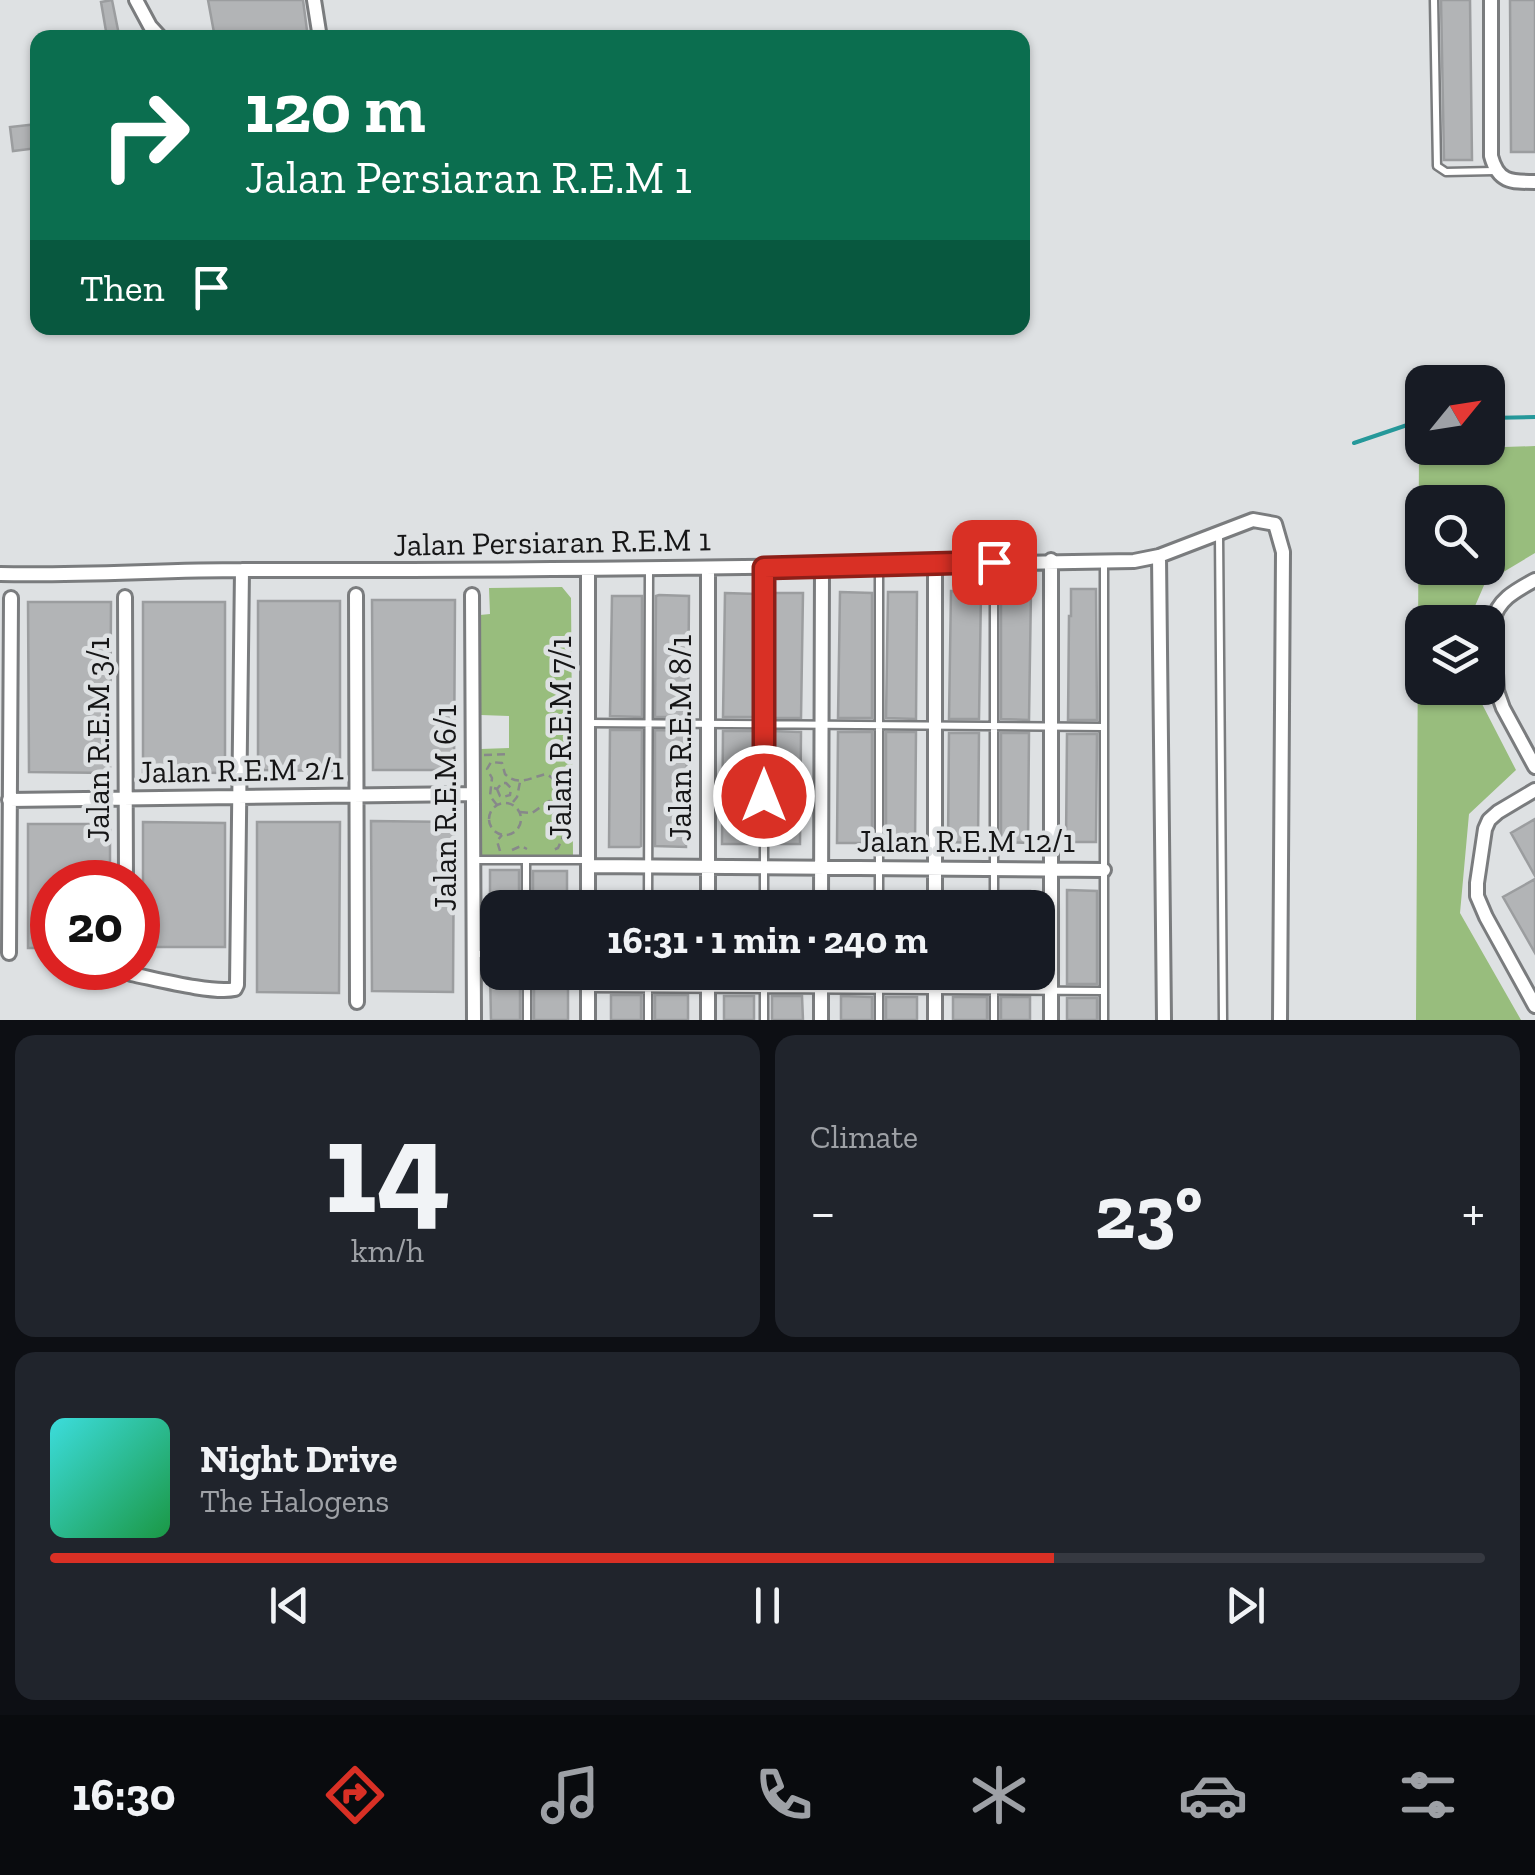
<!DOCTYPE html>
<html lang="en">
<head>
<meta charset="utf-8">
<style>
	:root { --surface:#171b24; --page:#20242c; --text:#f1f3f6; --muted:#9ea1a6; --line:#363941; --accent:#d93025 }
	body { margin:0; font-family:"Zilla Slab",serif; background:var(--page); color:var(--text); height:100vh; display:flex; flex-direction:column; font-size:38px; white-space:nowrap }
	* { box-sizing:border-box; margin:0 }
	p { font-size:32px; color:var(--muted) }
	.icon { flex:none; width:55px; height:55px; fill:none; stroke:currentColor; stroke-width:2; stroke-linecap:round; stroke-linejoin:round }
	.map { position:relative; height:1020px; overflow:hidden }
	.panel { display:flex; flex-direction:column; gap:15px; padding:15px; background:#0d0f14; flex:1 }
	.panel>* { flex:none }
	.top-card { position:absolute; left:30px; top:30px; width:1000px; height:305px; border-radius:20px; box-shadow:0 2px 8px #0004; background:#0b6e4f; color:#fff; overflow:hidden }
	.needle { width:65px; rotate:60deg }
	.controls { position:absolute; left:1405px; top:365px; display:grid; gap:20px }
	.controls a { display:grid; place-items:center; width:100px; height:100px; border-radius:20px; background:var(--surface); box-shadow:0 2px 8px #0004; font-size:50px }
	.speed { position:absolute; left:30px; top:860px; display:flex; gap:20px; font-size:50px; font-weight:700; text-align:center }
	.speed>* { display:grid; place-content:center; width:130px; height:130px; border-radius:50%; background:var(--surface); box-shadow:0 2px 8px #0004; line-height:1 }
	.speed .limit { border:15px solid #d22; background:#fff; color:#111 }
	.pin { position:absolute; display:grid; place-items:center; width:85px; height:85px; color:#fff; margin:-42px; border-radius:20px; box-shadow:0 5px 15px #0006 }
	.me { position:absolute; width:110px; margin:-55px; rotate:0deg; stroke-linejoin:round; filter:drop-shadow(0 0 8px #0008) }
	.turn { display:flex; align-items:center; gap:35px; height:210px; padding:0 50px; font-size:45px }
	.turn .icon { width:130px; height:130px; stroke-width:2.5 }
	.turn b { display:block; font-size:70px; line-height:85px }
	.then { display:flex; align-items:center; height:95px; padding:0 50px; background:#0003; gap:20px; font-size:38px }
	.big { font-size:75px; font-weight:700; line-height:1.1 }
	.panel .widget { flex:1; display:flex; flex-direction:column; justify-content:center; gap:15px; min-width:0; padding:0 35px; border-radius:20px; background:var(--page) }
	.panel .dial { align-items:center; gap:0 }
	.dial b { font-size:130px; line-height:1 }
	.song { display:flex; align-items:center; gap:30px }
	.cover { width:120px; height:120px; border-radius:15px; background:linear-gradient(135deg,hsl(180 70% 55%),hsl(140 70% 35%)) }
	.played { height:10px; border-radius:5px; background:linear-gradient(90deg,var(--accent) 70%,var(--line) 70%) }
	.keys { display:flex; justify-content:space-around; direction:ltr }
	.heat { display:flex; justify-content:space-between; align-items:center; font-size:55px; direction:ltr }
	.panel .tiles { flex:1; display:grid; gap:15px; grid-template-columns:1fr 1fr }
	.widget:last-child { grid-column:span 2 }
	.trip { position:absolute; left:480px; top:890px; width:575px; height:100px; border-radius:20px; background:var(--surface); box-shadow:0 2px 8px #0004; font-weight:700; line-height:100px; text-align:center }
	.dock { display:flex; height:160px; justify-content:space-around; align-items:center; background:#090b0e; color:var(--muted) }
	.dock .icon { width:70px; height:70px }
	.dock .selected { color:var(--accent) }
	.dock b { font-size:45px; color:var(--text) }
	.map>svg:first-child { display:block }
	.green { fill:#98bd7d; fill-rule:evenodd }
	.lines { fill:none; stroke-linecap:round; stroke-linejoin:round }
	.stream { stroke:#25989a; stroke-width:4 }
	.building { fill:#b2b4b6; stroke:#9b9d9f; stroke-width:2.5 }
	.service-casing { stroke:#7a7c7e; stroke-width:11 }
	.minor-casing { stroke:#7a7c7e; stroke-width:18 }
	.path { stroke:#87888a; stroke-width:2.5; stroke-dasharray:8 5; stroke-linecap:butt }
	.service { stroke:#fff; stroke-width:6 }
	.minor { stroke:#fff; stroke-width:12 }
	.route-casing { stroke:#8d1f18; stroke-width:25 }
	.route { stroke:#d93025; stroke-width:18 }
	.labels { text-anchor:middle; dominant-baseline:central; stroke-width:9; stroke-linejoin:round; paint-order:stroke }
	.street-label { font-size:32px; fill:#161617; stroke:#dee1e3 }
</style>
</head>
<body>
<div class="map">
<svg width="1535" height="1020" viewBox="0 0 1535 1020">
	<rect width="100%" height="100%" fill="#dee1e3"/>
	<path class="green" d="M1535,446V553L1485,583L1472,613L1473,622H1422V688H1479L1481,702L1516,770L1469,814L1460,913L1521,1020H1416L1419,450ZM1422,502H1488V568H1422Z
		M562,587L571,598L573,855H482L481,749L509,748V716L481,715L480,615L490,614L489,588Z"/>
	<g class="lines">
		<path class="stream" d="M1488,418L1535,417
			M1354,443L1422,420"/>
	</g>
	<path class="building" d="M112,0L119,35L107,37L101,2Z
		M208,0H303L308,38H215Z
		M1441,0H1470L1472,160H1444Z
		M1510,0H1535V152H1511Z
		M38,124V148L13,151L10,127Z
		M1071,589H1096L1097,720H1068L1069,616H1071Z
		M1001,590L1031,591L1029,720L1001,719Z
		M951,591L981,592L979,719H949Z
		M840,592L872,593V718H838Z
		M888,592H917L916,719L886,718Z
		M725,593L757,594V717H723Z
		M772,593H803L801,718H771Z
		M659,595L689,596L688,717H655L656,596Z
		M612,596H642V717L610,716Z
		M372,600H455L454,770H373Z
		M258,601H340V771L258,770Z
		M28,602H111L110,773L29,772Z
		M143,602H225V773L143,772Z
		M610,730H642L641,846L639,847H609Z
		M655,730L687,731L686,847L655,846Z
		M723,731H757V844H722Z
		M771,731L801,732L800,844H771Z
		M838,732H872V843H837Z
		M886,732H916L915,844L886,843Z
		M949,733H979L978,843L948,842Z
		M1001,733H1029L1028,843L1001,842Z
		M1067,734H1097L1096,842H1066Z
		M1535,819V876L1511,833Z
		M371,821L454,822L453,992L372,991Z
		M143,822L225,823V947H143Z
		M257,822H340L339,993L257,992Z
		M28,824H110V882H52V948H28Z
		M490,870H519V908H490Z
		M533,871H567V908H533Z
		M1535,879V953L1503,897Z
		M1067,890L1097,891V984H1067Z
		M1001,891H1030V908H1001Z
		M916,892L917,908H886V892Z
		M953,892H987V908H953Z
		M772,893H802V908H772Z
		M841,893H872V908H841Z
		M611,894H641V908H611Z
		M723,894H757V907L723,908Z
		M655,895L688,896V908H655Z
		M490,972H520V1020H491Z
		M534,972H568V1020H534Z
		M841,972H872V983H841Z
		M886,972H916V983H886Z
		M953,972H987V983H953Z
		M1001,972H1030V984H1001Z
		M611,995H641V1020H611Z
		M655,995H688V1020H655Z
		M724,996H754V1020H724Z
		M772,996H802L803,1020H772Z
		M841,996L872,997V1020H841Z
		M886,997H917V1020H886Z
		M953,997H987V1020H953Z
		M1001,997H1030V1020H1001Z
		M1067,998H1097V1020H1067Z"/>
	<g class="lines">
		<g class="service-casing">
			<path id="service" d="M1434,0L1437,166L1446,172L1494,171
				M1219,535L1223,1020
				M588,723L1104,727
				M474,860H587
				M526,860V908
				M648,908L649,570
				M764,908V569
				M879,908V566
				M994,908V563
				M474,954H498
				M527,972V1020
				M588,988L1104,991
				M648,1020V972
				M764,1020V972
				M879,1020V972
				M994,1020V972
				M1104,1020V562"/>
		</g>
		<g class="minor-casing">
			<path id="minor" d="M136,0L150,26L161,38
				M314,0L320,38
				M1491,0V156C1498,182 1510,182 1535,182
				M1159,556L1164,1020
				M0,574C81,576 161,570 242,570C539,571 837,566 1134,561L1159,556L1253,520L1275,524L1283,552L1280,1020
				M1535,580C1517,590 1498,599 1493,621L1497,691L1503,708L1535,767
				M356,595L357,1002
				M472,595L474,1020
				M125,597L126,882
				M1535,790L1498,812L1489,820L1485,829L1477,883V896L1486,917L1535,1006
				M9,800L472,794
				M588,866L1104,870
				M588,908V569
				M708,908V568
				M821,908L822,566
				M935,908V563
				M9,953L11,598
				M126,968L131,974C156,979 213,994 235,989L237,985L242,570
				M588,1020V972
				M708,1020V972
				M821,1020V972
				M935,1020V972
				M1051,1020V560"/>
		</g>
		<path class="path" d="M484,755L509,754
			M494,788L497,789L502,783H506L511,788L510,795L503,797L500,796L497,789
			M513,802L517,797L520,782
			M489 819a16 16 0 1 1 32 0a16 16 0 1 1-32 0Z
			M497,805L490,796L492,778L487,769L491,762L502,763L505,774C518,787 532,777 546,774C567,785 556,796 554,814L566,830L558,848L553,850
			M520,812L532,813L552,799L575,807
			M512,850L521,846L527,849
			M500,851L497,841L502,835"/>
		<use href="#service" class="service"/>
		<use href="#minor" class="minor"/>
	</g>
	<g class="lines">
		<g class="route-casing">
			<path id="route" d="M764,796V568L994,562"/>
		</g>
		<use href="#route" class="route"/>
	</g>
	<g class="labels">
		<g class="street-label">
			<text transform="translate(552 542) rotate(-1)">Jalan Persiaran R.E.M 1</text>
			<text transform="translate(560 738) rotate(-90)">Jalan R.E.M 7/1</text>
			<text transform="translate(680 738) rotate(-90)">Jalan R.E.M 8/1</text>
			<text transform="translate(98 740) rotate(-90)">Jalan R.E.M 3/1</text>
			<text transform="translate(241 770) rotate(-1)">Jalan R.E.M 2/1</text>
			<text transform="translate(445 808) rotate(-90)">Jalan R.E.M 6/1</text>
			<text x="966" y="841">Jalan R.E.M 12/1</text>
		</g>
	</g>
</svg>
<div class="controls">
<a><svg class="needle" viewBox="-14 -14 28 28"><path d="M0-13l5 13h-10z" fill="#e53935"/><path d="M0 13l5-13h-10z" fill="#9ea1a6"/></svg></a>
<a><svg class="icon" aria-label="search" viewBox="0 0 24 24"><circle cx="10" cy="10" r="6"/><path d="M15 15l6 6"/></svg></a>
<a><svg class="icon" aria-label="layers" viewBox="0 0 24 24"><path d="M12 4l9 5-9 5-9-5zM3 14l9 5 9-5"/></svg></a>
</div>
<div class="speed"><div class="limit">20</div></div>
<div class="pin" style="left:994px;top:562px;background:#d93025"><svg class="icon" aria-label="arrive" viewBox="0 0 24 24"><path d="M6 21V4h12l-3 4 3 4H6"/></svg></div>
<svg class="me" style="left:764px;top:796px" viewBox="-20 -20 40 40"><circle r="17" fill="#d93025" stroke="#fff" stroke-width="3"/><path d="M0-11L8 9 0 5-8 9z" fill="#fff"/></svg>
<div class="trip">16:31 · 1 min · 240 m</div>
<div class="top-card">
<div class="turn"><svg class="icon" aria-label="right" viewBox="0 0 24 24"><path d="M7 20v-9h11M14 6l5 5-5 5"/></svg><div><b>120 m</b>Jalan Persiaran R.E.M 1</div></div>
<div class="then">Then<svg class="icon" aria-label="arrive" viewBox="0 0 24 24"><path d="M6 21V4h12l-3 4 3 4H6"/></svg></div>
</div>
</div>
<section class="panel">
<div class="tiles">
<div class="widget dial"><b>14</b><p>km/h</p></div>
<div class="widget"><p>Climate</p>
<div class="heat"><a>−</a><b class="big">23°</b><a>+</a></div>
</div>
<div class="widget">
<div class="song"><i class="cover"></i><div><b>Night Drive</b><p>The Halogens</p></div></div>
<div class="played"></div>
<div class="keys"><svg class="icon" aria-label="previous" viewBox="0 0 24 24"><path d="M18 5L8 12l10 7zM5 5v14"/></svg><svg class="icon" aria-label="pause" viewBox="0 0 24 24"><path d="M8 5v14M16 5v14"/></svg><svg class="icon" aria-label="next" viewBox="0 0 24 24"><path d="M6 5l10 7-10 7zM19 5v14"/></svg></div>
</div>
</div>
</section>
<nav class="dock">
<b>16:30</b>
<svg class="icon selected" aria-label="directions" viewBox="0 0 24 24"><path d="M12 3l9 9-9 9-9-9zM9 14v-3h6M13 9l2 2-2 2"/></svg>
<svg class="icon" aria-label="music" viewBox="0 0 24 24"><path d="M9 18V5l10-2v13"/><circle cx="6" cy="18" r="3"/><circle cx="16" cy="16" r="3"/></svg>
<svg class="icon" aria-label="phone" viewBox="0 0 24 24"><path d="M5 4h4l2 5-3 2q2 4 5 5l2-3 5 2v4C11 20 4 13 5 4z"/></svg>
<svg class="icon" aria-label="climate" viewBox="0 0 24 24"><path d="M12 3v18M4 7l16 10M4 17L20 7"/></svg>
<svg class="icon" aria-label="car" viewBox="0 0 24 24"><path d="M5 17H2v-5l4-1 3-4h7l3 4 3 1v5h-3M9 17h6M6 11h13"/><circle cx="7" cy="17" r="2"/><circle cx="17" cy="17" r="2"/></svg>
<svg class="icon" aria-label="filters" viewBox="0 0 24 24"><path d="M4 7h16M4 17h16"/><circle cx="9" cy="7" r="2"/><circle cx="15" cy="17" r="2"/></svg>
</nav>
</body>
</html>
